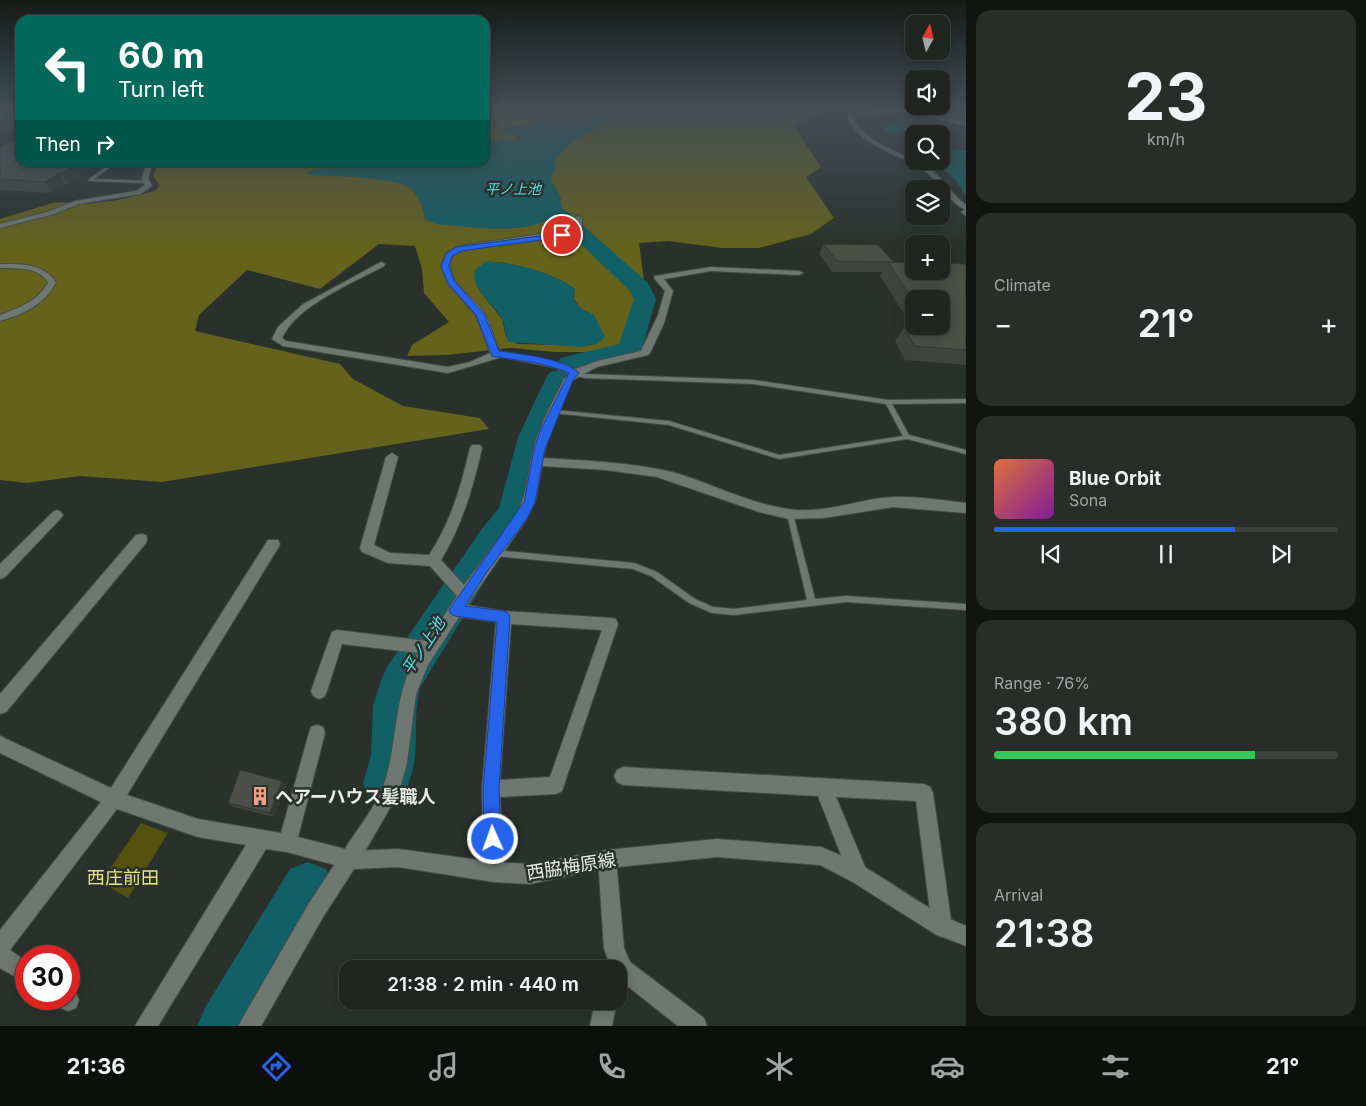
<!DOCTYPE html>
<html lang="en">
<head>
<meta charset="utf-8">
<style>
	:root { --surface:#202521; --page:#282d2a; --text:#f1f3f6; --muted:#a2a5a5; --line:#3d423f; --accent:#2563eb }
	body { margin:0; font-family:Inter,"Noto Sans JP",sans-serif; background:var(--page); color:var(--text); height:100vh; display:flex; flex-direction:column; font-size:19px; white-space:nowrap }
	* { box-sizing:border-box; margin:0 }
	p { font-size:16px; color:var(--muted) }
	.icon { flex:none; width:28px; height:28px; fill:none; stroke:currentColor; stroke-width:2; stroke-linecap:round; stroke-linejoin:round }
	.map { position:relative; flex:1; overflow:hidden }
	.side { display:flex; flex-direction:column; gap:10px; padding:10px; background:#121412; width:400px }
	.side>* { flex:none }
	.guide { position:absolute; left:15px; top:15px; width:475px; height:152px; border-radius:15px; box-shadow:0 2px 12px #0003,0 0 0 1px var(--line); background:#00695c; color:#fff; overflow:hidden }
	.needle { width:32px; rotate:8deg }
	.tools { position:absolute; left:905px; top:15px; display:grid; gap:10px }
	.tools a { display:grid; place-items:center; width:45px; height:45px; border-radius:10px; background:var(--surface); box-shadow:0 2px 12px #0003,0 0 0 1px var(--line); font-size:25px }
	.speed { position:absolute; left:15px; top:945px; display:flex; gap:10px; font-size:25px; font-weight:700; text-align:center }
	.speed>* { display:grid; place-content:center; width:65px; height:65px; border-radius:50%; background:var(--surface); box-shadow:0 2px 12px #0003,0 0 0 1px var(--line); line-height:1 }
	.speed .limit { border:8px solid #d22; background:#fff; color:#111 }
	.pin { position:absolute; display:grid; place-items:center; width:42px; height:42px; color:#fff; margin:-21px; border:2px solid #fff; border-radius:50%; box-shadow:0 1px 5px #0007 }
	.me { position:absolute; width:55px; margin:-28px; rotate:358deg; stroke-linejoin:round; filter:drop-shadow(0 0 4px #0008) }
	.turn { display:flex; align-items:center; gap:18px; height:105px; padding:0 20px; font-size:22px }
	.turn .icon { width:65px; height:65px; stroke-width:2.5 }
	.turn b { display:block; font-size:35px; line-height:42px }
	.then { display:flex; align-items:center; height:48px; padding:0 20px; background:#0003; gap:10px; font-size:19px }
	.big { font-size:38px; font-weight:600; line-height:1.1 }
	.side .tile { flex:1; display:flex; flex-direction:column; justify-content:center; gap:8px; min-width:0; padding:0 18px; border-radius:15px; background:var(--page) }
	.side .dial { align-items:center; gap:0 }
	.dial b { font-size:65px; line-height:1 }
	.song { display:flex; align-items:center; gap:15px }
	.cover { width:60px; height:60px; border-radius:8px; background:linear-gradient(135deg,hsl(20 70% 55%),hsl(290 70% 35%)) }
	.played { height:5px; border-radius:2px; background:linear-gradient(90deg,var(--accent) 70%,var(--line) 70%) }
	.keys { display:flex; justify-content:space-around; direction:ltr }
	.heat { display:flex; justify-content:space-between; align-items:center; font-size:28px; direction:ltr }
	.charge { height:8px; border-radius:4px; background:linear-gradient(90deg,#34c759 76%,var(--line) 0) }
	.trip { position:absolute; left:339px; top:960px; width:288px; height:50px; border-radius:15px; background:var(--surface); box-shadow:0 2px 12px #0003,0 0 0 1px var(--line); font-weight:600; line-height:50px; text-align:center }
	.tab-bar { display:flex; height:80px; justify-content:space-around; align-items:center; background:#0d0f0d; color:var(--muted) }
	.tab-bar .icon { width:35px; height:35px }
	.tab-bar .active { color:var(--accent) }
	.tab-bar b { font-size:22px; color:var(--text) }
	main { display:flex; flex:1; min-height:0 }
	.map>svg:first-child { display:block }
	.green { fill:#55520f }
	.forest { fill:#65621c; fill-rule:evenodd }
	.water { fill:#106065 }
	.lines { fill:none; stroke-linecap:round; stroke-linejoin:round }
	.river { fill:#106065; fill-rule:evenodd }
	.lane-casing { stroke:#454c47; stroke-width:2 }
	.street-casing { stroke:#454c47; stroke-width:2 }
	.secondary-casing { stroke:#454c47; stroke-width:2 }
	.lane { fill:#6e7771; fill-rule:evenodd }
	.street { fill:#6e7771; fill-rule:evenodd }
	.secondary { fill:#6e7771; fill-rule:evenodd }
	.wall { fill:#40443e; fill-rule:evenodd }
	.shaded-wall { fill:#343732 }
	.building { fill:#4b4f48; stroke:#343732 }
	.route { fill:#2563eb; stroke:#184099 }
	.labels { text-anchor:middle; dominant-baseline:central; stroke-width:5; stroke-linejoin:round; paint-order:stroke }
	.far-water-label { font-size:14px; font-style:italic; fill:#54e1ea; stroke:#2a312c }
	.water-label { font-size:16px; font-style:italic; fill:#54e1ea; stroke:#2a312c }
	.near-poi-label { font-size:18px; font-weight:bold; fill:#e7ece9; stroke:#2a312c; text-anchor:start }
	.near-street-label { font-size:18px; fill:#e7ece9; stroke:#2a312c }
	.near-park-label { font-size:18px; fill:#e6e382; stroke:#2a312c }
</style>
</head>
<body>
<main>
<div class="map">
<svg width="966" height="1026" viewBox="0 0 966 1026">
	<rect width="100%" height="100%" fill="#2a312c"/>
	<path class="green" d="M878,107H966V120L934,113Z
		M141,823L168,833L128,898L101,882Z"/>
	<path class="forest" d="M485,107H831L827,110L793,125L821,167L806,177L834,218L811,234L759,248H722L668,241L639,243L649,319L622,352H555L511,348L446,355L407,356L412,345L449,322L424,293L422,269L415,246L379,244L320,289L247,270L199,315L195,331L340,364L353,379L403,406L480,418L489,429L162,482L80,476L27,483L0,480V219L56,202L86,204L118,200L155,191L160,186L153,176L158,163L446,162L422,168L399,166L319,169L307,172L310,175C333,176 393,176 410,188C419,195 424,209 425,219C464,226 513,237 551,218C555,216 559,211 562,208L560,196L550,179L555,169V158L572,142L592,131L600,122L626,115H595L578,120L545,119L530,125L507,128L520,140L485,141ZM485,262C504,259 563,276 575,290L574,299L580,308L594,315L561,345L518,344L506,337L502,319L479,290Z"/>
	<path class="water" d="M595,115L626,116L600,122L598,127L572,142L556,158L555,169L550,179L560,196L562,208C559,211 555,216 551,218C522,235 468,227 436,224L425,219C424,209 419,195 410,188C393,176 333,176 310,175L307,172L319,169L399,166L422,168L446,163L485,162V141L520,140V137L500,133V131L530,125L545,119L578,120Z
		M902,122L935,130L884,132L887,124Z
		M941,148L966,151V195L953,177L932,161H941Z
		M485,262C504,259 563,276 575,290L574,300L580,308L594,315L605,337L597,344L582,347L509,342C504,335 506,327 502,319C496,305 467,287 476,269Z"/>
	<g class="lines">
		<path class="river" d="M520,184L526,185L569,213L648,283L656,299L642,349L639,354L570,371L561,368L557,363L561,358L619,344L634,299L630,291L557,221L514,193L512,189L514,185Z
			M559,370L568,372L572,378L546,437L530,513L505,548L420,688C414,711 417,732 415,755C414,770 408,786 402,800L386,807L370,800L363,784L371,755L373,706L381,681L387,667L481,530L499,508L518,437L546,378L550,372Z
			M308,862L326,869L333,887L326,905L258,1026H197L206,1006L290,869Z"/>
		<g class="lane-casing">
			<path id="lane" d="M113,162H117L94,179L147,181L149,182L147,183L89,181V179Z
				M575,371L585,374L753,380L888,400L966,399V403L892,404L909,435L966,450V454L907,439L779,459L669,425L553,413V411L555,410L669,421L779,455L903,436L886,404L753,384L584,378L573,374L572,373Z
				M790,511L792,512L793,514L815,599L846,596L966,604V610L846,602L734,615L712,613L689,603L651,576L633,569L495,556L492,555L491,553L492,551L495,550L634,563L657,572L695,599L713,607L734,609L807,600L787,514L788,512Z"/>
		</g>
		<g class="street-casing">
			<path id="street" d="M147,162H153L148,178L152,186L140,194L79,204L51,215L0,228V224L47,212L75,201L136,191L145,185L142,178Z
				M966,209V216L961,212Z
				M578,216L582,218V233L467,249L452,256C443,284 473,294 485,314C491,325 494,339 499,351L559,363L575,369L601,360L641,351L658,315L665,291L654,278L655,276L711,267L799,271L803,273L799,275L711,271L664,279L673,291L664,323L650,353L648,355L597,367L573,380L550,431L543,458C586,461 630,462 672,472C711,483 747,503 788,509C820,514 851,502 882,498C910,495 938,500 966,503V513L893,507L824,518L789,519L759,512L657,477L606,470L542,466L535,502L526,520L467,605L504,611L611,618L616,619L618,624L562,791L556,794L500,797L504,872L501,879L494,882L487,879L484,872L482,789L496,622L459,617L428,665L416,694L407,763L399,792L356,867L349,869L287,852L266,849L158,1026H135L246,845L198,837L117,809L10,950L26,961V983L0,968V930L101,802L0,753V736L111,788L268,540H278L280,544L278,548L127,795L198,819L281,833L309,733L311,727L317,725L323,727L325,733L298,837L345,849C356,831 376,806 383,787C399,742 392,696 418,653L342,644L327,691L325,696L319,699L313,696L311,691L330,637L332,632L337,630L427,641L457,596L430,566L388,563L362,552L360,548L386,457L392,453L398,457L374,545L390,553L429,555C451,522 461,486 470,448L472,445H480L482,448C473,488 462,525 441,560L464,585L517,514C527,494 528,472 533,450C539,426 553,402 564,379L569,374L556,368L502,357L448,373L283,346L272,339L278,327L302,305L381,262L385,264L384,266C353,283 297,305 282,338L286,341L448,367L470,362L490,353L476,315L447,283L441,266L446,253L465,245L575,229L574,218ZM511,624L602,630L550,777L500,780Z
				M0,264C21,264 43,263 56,282C46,304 22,315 0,321V315C18,308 39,301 48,282C37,266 17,269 0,268Z
				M57,510L61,512L63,515L61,518L5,577L0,579V564L53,512Z
				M141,534L146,535L147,539L146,543L6,712L0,714V694L136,535Z
				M623,767L924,784L930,787L933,793L952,927L949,934L942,937L935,934L932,927L916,801L836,797L868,874L865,881L858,884L851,881L818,796L623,785L617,782L614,776L617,770Z
				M607,850L614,852L616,859L624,948L630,962L704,1018L707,1026H678L626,985L618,988V969H611L604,948L598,859L600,852Z
				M69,989L76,992L79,1000L76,1008L68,1011L58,1007L55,999H69Z
				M595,1001H617L612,1026H590Z"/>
		</g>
		<g class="secondary-casing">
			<path id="secondary" d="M879,108L908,109L966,122V126C928,116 892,106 853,117C863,144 909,154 931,170C944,179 952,195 966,205V210C949,203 941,183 927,173C903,154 859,148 847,116Z
				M717,839L821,847C836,853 852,860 866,868C899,887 930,912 966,926V946L935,934L851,881L820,865L717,857L607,868L530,884L494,882L398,867L354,869L323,917L261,1026H238L309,903L342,853L349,851L398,849L494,862L530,864L607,850Z"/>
		</g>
		<use href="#lane" class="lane"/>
		<use href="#street" class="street"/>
		<use href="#secondary" class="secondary"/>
	</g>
	<path class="wall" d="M0,107H20V131L0,130Z
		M0,147L101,162L68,184H65L51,193L0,190Z
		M824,244L894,262L966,264V365L905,360L895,342L904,328H913L880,276L882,272H832L819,254ZM914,299L941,326H914Z
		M286,785L274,817L233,807L228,803Z"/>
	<path class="shaded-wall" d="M79,162H101L68,184L62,173Z
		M59,173L65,184L51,193L45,182Z
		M282,781L286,785L274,817L270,813Z"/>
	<path class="building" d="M0,107H20V121L0,120Z
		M20,137V162H79L62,173H59L45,182L0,179V147Z
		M824,244L878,245L894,262L837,261Z
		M888,262L914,263V271H941V263L966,264V350L915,346L904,328L932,330L930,326H941V299H914V302Z
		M240,770L282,781L270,813L228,803Z"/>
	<linearGradient id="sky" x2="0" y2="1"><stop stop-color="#171b18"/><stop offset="0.43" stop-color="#444e56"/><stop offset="1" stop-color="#444e56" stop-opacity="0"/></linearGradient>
	<rect width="966" height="250" fill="url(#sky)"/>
	<path class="route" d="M562,233L564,237L461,251L452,256L449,266L454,281L484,314L499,351C520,354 563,358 579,373L573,380L545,449L535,502L526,520L486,573L465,606L504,611L508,613L510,617L499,789L501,839L499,845L493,847L487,845L484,839L483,789L497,622L455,616L451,614L449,610L524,502L534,449L540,431L569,373C544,362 519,361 492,356L476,315L448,283L441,266L447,253L456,247Z"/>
	<defs>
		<g id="building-bare" transform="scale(1.5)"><path d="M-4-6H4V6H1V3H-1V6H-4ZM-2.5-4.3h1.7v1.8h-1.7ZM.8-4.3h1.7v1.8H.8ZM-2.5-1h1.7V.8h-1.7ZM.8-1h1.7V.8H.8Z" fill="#f49e87" stroke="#2a312c" stroke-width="2.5" paint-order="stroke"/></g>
	</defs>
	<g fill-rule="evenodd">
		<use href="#building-bare" x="260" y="796"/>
	</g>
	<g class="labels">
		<g class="far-water-label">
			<text x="513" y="188">平ノ上池</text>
		</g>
		<g class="water-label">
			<text transform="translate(423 646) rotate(-57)">平ノ上池</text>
		</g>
		<g class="near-poi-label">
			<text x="275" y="796">ヘアーハウス髪職人</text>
		</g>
		<g class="near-street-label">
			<text transform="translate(571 866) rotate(-9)">西脇梅原線</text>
		</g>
		<g class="near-park-label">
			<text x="123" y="877">西庄前田</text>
		</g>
	</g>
</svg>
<div class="tools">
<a><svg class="needle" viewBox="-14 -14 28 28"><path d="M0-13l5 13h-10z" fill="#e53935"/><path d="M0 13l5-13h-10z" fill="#a2a5a5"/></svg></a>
<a><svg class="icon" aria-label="sound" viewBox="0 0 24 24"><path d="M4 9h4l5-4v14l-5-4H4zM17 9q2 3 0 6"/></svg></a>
<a><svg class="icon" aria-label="search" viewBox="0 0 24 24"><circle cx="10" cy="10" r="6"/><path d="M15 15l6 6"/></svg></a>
<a><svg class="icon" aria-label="layers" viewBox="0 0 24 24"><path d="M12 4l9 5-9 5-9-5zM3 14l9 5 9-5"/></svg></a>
<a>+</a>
<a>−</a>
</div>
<div class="speed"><div class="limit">30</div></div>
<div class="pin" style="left:562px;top:235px;background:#d93025"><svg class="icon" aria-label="arrive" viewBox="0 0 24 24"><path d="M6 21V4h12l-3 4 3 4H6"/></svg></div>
<svg class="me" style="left:493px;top:839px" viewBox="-20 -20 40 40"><circle r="17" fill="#2563eb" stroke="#fff" stroke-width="3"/><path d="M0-11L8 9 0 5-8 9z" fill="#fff"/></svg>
<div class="trip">21:38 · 2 min · 440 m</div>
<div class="guide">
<div class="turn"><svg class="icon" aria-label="left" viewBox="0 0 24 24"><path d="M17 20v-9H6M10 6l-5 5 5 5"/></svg><div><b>60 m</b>Turn left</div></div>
<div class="then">Then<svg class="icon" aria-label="right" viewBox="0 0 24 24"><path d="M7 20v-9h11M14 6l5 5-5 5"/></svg></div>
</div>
</div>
<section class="side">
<div class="tile dial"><b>23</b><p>km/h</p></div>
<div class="tile"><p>Climate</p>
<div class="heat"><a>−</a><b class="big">21°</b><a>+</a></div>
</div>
<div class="tile">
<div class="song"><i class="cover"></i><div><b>Blue Orbit</b><p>Sona</p></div></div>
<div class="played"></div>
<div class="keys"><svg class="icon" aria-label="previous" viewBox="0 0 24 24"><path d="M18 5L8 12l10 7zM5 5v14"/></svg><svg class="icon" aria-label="pause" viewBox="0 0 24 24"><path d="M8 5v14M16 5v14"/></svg><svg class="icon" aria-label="next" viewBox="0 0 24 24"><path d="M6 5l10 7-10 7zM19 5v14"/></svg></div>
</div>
<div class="tile"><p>Range · 76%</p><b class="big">380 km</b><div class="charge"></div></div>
<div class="tile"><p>Arrival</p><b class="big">21:38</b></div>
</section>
</main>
<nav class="tab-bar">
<b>21:36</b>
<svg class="icon active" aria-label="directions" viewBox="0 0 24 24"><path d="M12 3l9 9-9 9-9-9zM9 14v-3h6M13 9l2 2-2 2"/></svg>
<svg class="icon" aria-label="music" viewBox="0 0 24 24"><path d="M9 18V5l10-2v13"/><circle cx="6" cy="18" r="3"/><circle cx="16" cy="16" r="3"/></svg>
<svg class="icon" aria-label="phone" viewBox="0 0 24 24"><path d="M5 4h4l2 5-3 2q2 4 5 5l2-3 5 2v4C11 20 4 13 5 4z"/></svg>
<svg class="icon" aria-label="climate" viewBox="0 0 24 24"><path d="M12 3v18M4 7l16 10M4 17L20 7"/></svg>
<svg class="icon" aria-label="car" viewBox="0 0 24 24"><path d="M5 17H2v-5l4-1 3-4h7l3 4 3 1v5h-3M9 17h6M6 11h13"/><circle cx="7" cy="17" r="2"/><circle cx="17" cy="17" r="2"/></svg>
<svg class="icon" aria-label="filters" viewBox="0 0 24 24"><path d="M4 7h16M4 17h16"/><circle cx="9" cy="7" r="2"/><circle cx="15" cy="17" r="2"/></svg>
<b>21°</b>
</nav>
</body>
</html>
